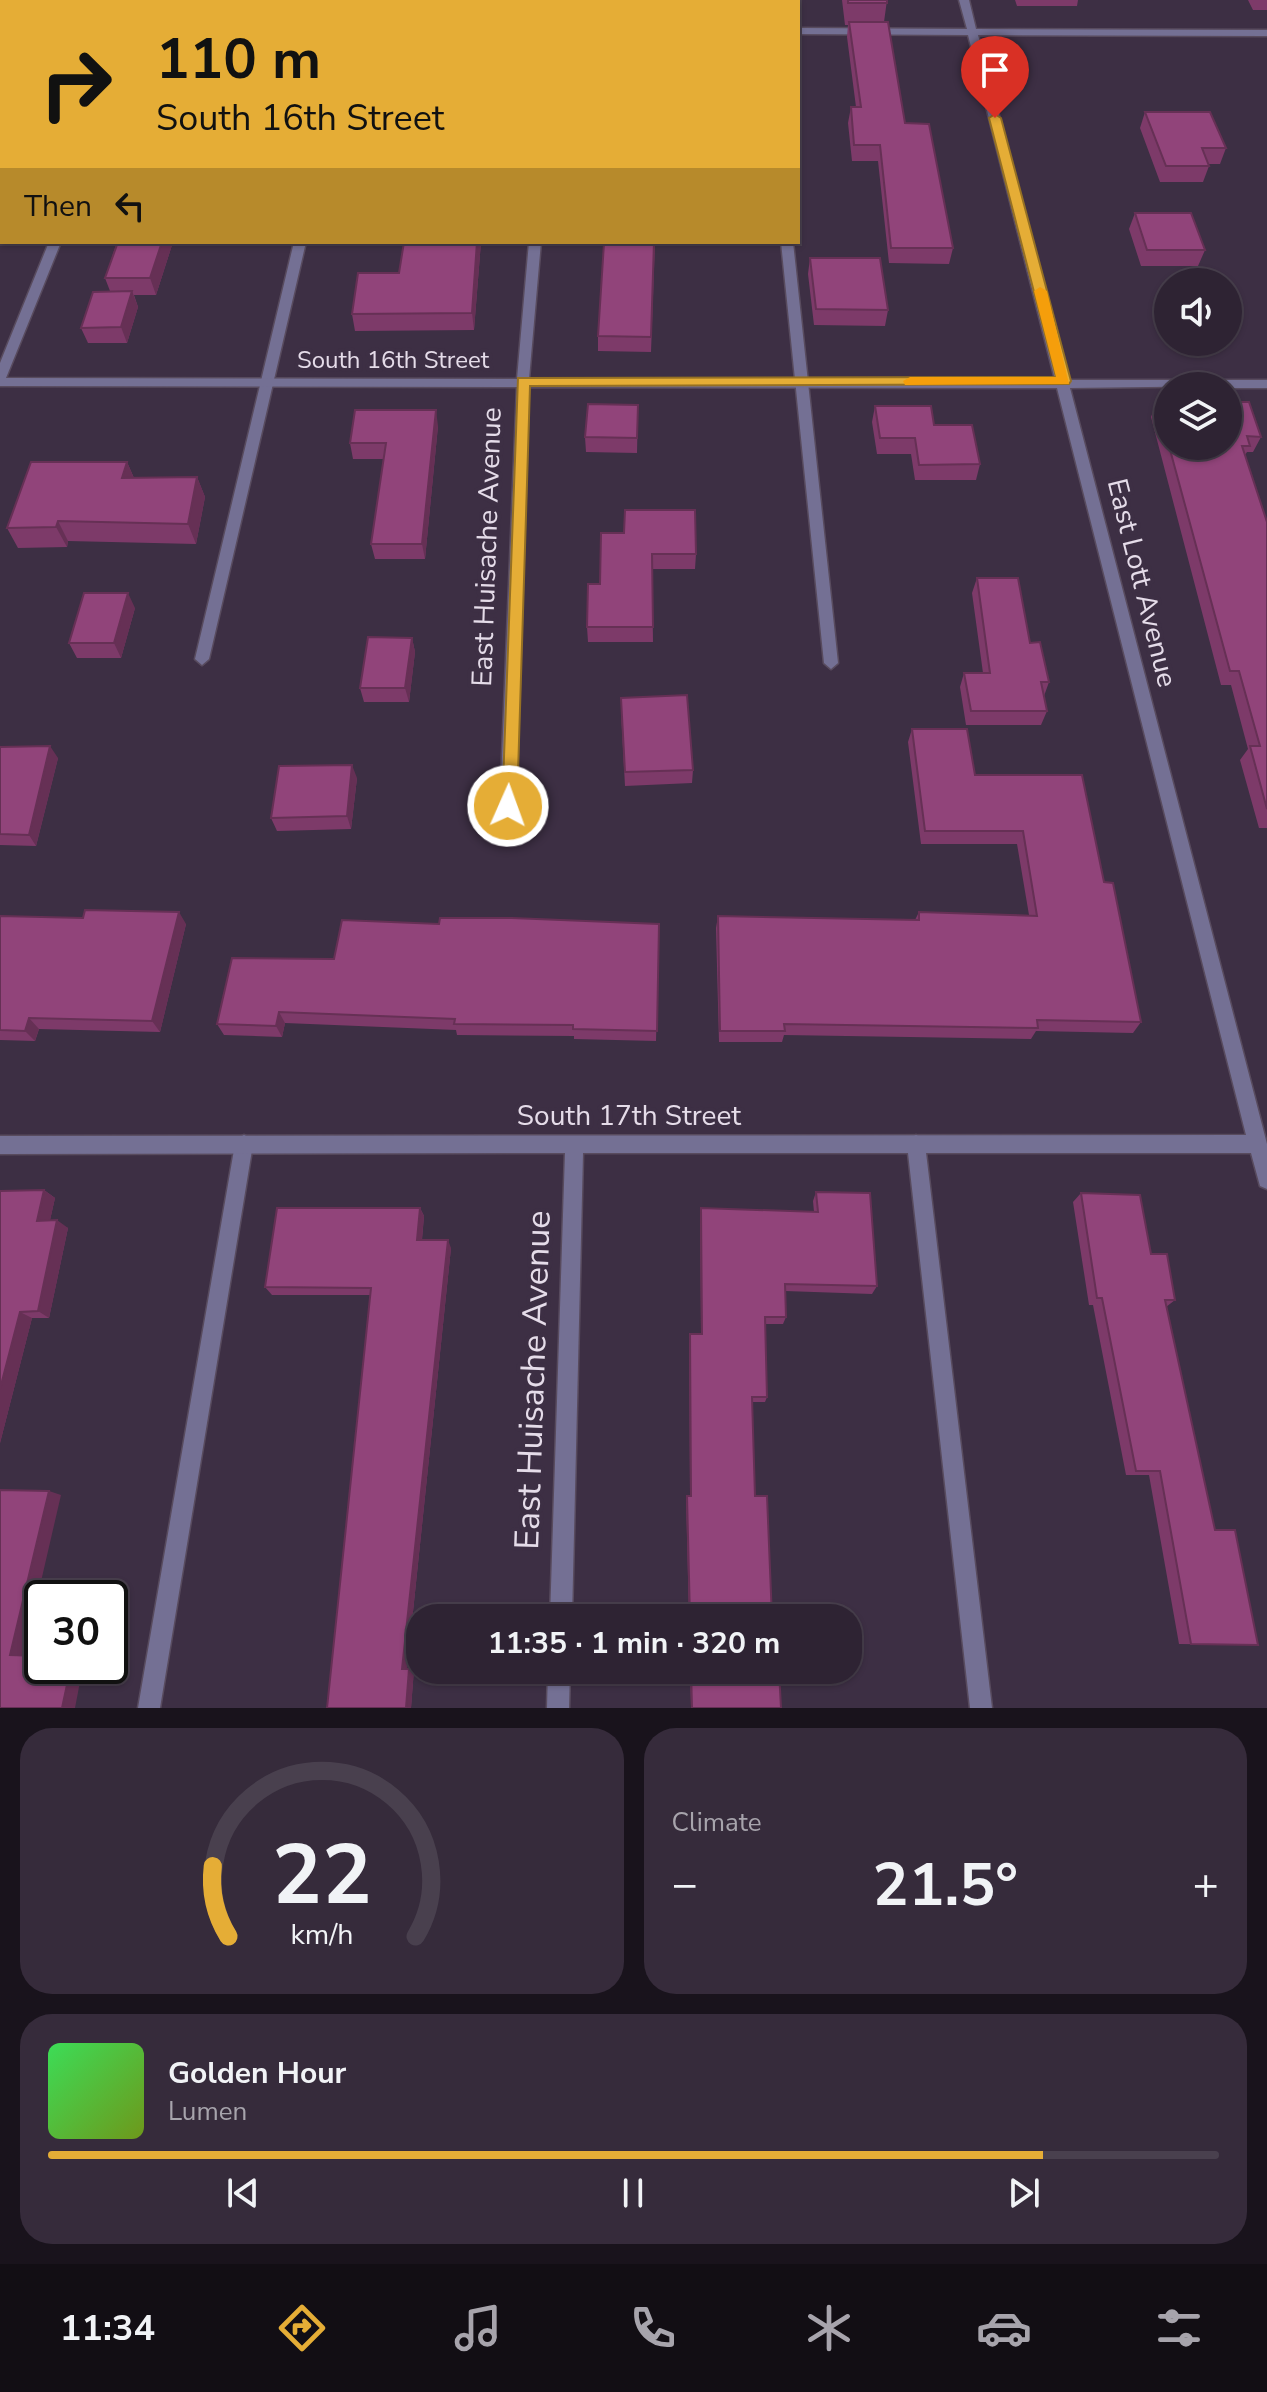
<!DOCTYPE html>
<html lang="en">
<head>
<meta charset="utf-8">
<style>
	:root { --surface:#2e2333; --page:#362b3b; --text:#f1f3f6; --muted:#a7a4ac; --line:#49404e; --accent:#e5ad36 }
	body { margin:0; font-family:"Nunito Sans",sans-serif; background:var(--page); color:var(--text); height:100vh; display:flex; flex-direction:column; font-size:30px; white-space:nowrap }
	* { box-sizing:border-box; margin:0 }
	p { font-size:26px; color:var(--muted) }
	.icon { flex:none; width:44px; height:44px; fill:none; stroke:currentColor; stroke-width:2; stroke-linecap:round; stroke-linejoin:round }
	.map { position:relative; height:1708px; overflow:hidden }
	.details { display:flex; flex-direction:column; gap:20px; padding:20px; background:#19131c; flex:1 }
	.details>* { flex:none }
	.guide { position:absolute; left:0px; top:0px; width:800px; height:244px; box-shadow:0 2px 6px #0004,0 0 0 2px var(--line); background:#e5ad36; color:#111; overflow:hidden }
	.fabs { position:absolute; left:1154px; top:268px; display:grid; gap:16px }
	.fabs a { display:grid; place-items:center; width:88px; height:88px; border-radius:50%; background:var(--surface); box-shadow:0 2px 6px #0004,0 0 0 2px var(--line); font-size:40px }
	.speed { position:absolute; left:24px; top:1580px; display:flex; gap:16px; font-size:40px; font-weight:700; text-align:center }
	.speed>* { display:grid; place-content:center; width:104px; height:104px; border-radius:50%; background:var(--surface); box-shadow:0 2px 6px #0004,0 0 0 2px var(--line); line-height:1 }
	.speed .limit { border:4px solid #111; border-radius:12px; background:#fff; color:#111 }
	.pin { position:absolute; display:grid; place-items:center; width:68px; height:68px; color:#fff; margin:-82px -34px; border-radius:50% 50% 50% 0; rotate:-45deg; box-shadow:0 0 8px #0007 }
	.pin .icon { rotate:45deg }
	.me { position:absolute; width:88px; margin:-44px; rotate:2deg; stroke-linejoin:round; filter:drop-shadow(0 0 6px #0008) }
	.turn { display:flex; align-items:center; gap:28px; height:168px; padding:0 24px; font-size:36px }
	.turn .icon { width:104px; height:104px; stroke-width:2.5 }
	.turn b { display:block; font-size:56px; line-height:68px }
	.then { display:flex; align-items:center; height:76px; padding:0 24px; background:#0003; gap:16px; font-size:30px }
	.big { font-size:60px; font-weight:700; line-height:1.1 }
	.details .card { flex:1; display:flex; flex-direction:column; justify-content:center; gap:12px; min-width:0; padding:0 28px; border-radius:32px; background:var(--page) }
	.details .dial { align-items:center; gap:0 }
	.dial svg { height:208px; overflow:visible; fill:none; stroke:var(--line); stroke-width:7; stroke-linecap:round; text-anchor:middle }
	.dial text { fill:var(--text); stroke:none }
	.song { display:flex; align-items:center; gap:24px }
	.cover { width:96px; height:96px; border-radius:12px; background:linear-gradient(135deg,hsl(130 70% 55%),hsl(80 70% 35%)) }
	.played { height:8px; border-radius:4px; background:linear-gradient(90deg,var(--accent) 85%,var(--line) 85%) }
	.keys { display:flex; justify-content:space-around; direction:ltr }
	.heat { display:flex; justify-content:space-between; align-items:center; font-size:44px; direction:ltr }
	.details .tiles { flex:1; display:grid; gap:20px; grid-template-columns:1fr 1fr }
	.card:last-child { grid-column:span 2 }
	.trip { position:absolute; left:406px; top:1604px; width:456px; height:80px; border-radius:32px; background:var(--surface); box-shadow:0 2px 6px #0004,0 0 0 2px var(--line); font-weight:700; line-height:80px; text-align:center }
	.tab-bar { display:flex; height:128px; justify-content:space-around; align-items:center; background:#120e14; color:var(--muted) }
	.tab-bar .icon { width:56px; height:56px }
	.tab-bar .on { color:var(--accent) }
	.tab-bar b { font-size:36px; color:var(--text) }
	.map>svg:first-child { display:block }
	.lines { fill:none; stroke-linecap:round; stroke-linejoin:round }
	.lane-casing { stroke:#584b5e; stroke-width:3 }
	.street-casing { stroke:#584b5e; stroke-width:3 }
	.lane { fill:#747094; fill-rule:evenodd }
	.street { fill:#747094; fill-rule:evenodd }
	.wall { fill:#7d3a69 }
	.shaded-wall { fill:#663055 }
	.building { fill:#91447a; stroke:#663055; stroke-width:2 }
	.route { fill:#e5ad36; stroke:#957023; stroke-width:2 }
	.slow { fill:#f59e0b }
	.labels { text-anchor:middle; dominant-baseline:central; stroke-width:8; stroke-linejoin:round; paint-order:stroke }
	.far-street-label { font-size:24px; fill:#e5dce9; stroke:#3d2f44 }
	.street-label { font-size:28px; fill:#e5dce9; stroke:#3d2f44 }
	.near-street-label { font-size:34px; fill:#e5dce9; stroke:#3d2f44 }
</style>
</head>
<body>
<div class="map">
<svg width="1267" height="1708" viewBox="0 0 1267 1708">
	<rect width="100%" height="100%" fill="#3d2f44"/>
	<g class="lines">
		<g class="lane-casing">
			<path id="lane" d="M758,0H768V2H758Z
				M294,242H306L209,659L202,665L195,659Z
				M781,242H793L838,663L831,669L824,663Z
				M244,1135L250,1138L253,1144L160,1708H138L235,1144L238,1138Z
				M916,1135L922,1138L925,1144L992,1708H970L907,1144L910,1138Z"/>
		</g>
		<g class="street-casing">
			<path id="street" d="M147,0H157V2H147Z
				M550,0H560V2H550Z
				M959,0H969L976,29L1267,30V36L978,35L1068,380H1267V388H1228V386L1070,388L1267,1144V1189L1260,1186L1251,1153H583L572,1618H550L565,1153L0,1154V1136L1246,1135L1057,388L529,387L516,806L514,811H502L500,806L517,387L0,386V363L49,242H61L6,378L517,379L529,242H541L529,379L1055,380L968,35L798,34V28L967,29Z
				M0,29H2V35H0Z
				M548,1670H570L569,1708H547Z"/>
		</g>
		<use href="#lane" class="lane"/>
		<use href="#street" class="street"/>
	</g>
	<path class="wall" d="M621,0H735L734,2H621Z
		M842,0H887L884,22L905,123L953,248L949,264L889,263L878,161H852L848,123L851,107H856L847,37L848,25H845Z
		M1015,0H1078L1077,6H1017Z
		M1248,0H1267V10H1253Z
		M1145,112L1226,148L1220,164H1209V166L1203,182H1160L1140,128Z
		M1135,213L1205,250L1198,266H1141L1129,229Z
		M117,242H173L156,295H134L138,307L127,343H88L81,328L110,291L105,278Z
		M481,242L474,330L355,331L352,314L399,273Z
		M655,242L651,352L598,351V336L612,243Z
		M810,258L888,310L885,326L814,325L808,274Z
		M1157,401H1168V446H1228V402L1261,437L1253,452H1247L1245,455L1267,522V828H1259L1240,760L1248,749L1231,685H1221L1151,417Z
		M638,405L637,453L586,452L585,437Z
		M875,406L934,425L980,464L976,480H915L911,454H877L872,422Z
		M438,426L425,559H375L371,544L384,459H353L350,443Z
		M127,462L134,478L197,477L205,497L196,544L68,541L67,547L18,548L7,528Z
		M601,533L696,554L695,569H652L653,642H588L587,627L600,584Z
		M977,578L1030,643L1049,682L1044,696L1047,711L1041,725H966L960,687L964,673H983L972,593Z
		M135,608L121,658H77L69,643Z
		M412,638L415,652L409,702H364L360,688Z
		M621,712L693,770L692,783L625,786Z
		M912,729L975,775L1104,882L1141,1022L1133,1033L1036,1031L1031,1039L784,1035L782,1042H719L716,928L718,916L915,920L919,912L1029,915L1017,844H921L908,742Z
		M0,747L58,758L36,846L0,845Z
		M357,778L351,829L277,831L271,818Z
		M0,916L186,924L160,1032L39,1029L35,1041L0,1040Z
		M439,924H659L656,1041L574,1039V1036L457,1035L456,1030L285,1023L282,1037L224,1035L217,1024L334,959Z
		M44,1190L55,1198L50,1220L68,1228L49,1318H32L0,1443V1191Z
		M816,1192L877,1286L872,1294L785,1291L786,1317L783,1324H765L767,1397L765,1402H752L755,1496L772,1618H689L686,1499L687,1496H690L689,1341L690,1334H701L700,1217L701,1208L814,1212L813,1201Z
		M1081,1193L1151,1254L1175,1300L1166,1307L1215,1530L1258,1645L1179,1644L1149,1475H1126L1093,1305H1089L1073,1202Z
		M420,1208L424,1216L422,1240L451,1248L407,1669H414L411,1708H327L370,1295H272L265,1287Z
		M690,1670H779L781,1708H691Z"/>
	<path class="shaded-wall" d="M2,151V182L0,186V156Z
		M162,242H173L156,295L150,278Z
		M477,242H481L474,330L472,313Z
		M132,291L138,307L127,343L121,327Z
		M436,410L438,426L425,559L422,544Z
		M127,462L136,483L122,478Z
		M197,477L205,497L196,544L188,524Z
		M58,521L68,541L67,547L56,527Z
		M128,593L135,608L121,658L114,643Z
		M412,638L415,652L409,702L405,688Z
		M50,746L58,758L36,846L29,835Z
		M352,765L357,778L351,829L347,816Z
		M179,912L186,924L160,1032L152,1021Z
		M279,1012L285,1023L282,1037L276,1026Z
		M29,1018L39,1029L35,1041L25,1031Z
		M44,1190L55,1198L48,1229L37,1221Z
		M420,1208L424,1216L421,1248L417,1240Z
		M57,1220L68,1228L49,1318L38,1311Z
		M448,1240L451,1248L407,1669H402Z
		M20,1312L32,1318L0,1443V1389Z
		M49,1491L61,1495L24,1655H10Z
		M71,1666H83L75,1708H62Z
		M409,1669H414L411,1708H406Z"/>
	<path class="building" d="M443,0H494V2H443Z
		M621,0H697V2H621Z
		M848,0H887V3H848Z
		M849,22H888L905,123L929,124L953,248H891L880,145H854L851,107H861Z
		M0,42H2V151L0,156Z
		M1145,112H1210L1226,148H1202L1209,166H1166Z
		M1135,213H1191L1205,250H1147Z
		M118,242H162L150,278H105Z
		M404,242H477L472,313L352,314L358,273H399Z
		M612,242H654L651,337L598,336L604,243H612Z
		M810,258H880L888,310L816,309Z
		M132,291L121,327L81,328L93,292Z
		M1157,401H1168V441Z
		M1228,402H1249L1261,437L1247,436L1250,446H1242L1267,522V809L1250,746H1260L1239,671H1230L1169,446H1228Z
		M588,404L638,405L637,438L585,437Z
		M875,406H931L934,425H972L980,464L919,465L915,438H880Z
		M355,410H436L422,544H371L386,443H350Z
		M31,462H127L122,478L197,477L188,524L58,521L56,527L7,528Z
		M625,510H695L696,554H652L653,627H587L588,584H600L601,533H624Z
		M977,578H1018L1030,643L1040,642L1049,682H1041L1047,711H971L964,673H990Z
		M84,593H128L114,643H69Z
		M368,637L412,638L405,688H360Z
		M687,695L693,770L625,772L621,698Z
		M912,729H967L975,775H1082L1104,882L1113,883L1141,1022L1037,1020L1038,1028L784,1024L785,1031H720L718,916L919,920V912L1037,916L1023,831H925Z
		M50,746L29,835L0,834V747Z
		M352,765L347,816L271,818L279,766Z
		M85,910L179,912L152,1021L29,1018L25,1031L0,1030V916L83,918Z
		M440,918H512L659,924L657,1031L573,1029V1025L454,1024L455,1019L279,1012L276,1026L217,1024L232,958L334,959L342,920L439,924Z
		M44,1190L37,1221L57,1220L38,1311L20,1312L0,1389V1191Z
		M816,1192L870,1193L877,1286L785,1284L786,1317H765L767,1397H752L755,1496H767L772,1618H690L687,1496H691L690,1334H702L701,1208L818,1212Z
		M1081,1193L1140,1195L1151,1254H1167L1175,1300H1165L1215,1530H1235L1258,1645L1191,1644L1160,1471H1136L1102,1298H1097Z
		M277,1208H420L417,1240H448L402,1669H409L406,1708H327L371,1288L265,1287Z
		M0,1490L49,1491L10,1655L42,1656V1666H71L62,1708H0Z
		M691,1670H779L781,1708H692Z"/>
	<path class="route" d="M995,114L1001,118L1071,381L1069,384L530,386L517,806L515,811H502L518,378L1056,377L989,118Z"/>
	<path class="slow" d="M1040,287L1047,291L1069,384L905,385L903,381L910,377H1056L1034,291Z"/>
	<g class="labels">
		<g class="far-street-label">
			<text x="393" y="360">South 16th Street</text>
		</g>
		<g class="street-label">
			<text transform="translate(487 547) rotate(-88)">East Huisache Avenue</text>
			<text transform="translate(1142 583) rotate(76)">East Lott Avenue</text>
			<text x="629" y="1116">South 17th Street</text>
		</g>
		<g class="near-street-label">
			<text transform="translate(533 1380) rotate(-88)">East Huisache Avenue</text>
		</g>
	</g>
</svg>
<div class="fabs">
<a><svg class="icon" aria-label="sound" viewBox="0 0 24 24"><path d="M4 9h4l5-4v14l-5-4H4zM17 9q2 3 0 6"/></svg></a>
<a><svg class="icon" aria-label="layers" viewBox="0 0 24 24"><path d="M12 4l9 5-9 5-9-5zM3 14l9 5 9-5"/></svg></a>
</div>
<div class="speed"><div class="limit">30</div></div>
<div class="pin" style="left:995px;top:118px;background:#d93025"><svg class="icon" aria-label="arrive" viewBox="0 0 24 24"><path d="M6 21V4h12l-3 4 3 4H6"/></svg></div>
<svg class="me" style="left:508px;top:806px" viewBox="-20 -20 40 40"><circle r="17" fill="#e5ad36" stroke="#fff" stroke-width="3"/><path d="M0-11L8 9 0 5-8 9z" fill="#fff"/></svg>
<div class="trip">11:35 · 1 min · 320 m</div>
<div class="guide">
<div class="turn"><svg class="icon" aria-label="right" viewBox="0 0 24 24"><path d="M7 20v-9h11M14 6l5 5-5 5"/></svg><div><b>110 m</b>South 16th Street</div></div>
<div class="then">Then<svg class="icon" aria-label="left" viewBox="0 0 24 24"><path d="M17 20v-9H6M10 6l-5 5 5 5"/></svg></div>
</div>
</div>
<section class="details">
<div class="tiles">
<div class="card dial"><svg viewBox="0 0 100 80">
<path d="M14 69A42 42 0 1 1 86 69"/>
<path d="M14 69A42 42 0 0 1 8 42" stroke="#e5ad36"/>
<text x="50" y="56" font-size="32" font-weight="700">22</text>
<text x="50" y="72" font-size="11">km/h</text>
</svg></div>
<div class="card"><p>Climate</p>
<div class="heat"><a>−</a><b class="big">21.5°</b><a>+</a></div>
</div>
<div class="card">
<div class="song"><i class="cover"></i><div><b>Golden Hour</b><p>Lumen</p></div></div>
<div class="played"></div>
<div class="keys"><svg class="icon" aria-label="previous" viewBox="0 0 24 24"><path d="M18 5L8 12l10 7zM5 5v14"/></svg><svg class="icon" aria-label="pause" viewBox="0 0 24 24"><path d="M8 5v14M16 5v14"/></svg><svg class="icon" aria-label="next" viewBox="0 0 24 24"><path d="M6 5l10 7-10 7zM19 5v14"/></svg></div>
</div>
</div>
</section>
<nav class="tab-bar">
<b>11:34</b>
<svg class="icon on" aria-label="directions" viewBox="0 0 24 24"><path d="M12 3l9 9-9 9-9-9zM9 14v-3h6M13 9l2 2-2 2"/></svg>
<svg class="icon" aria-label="music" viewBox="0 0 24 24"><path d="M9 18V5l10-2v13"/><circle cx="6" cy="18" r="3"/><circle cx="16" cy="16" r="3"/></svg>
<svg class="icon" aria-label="phone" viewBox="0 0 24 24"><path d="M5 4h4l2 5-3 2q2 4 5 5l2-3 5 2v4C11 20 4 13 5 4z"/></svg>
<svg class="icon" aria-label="climate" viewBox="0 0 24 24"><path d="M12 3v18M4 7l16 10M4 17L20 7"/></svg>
<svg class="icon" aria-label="car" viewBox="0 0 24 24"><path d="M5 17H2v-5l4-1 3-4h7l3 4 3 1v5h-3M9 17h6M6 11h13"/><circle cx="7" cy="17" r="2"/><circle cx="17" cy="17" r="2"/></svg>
<svg class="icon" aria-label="filters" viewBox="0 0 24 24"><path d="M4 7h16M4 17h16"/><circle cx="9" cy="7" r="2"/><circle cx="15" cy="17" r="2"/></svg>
</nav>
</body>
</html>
